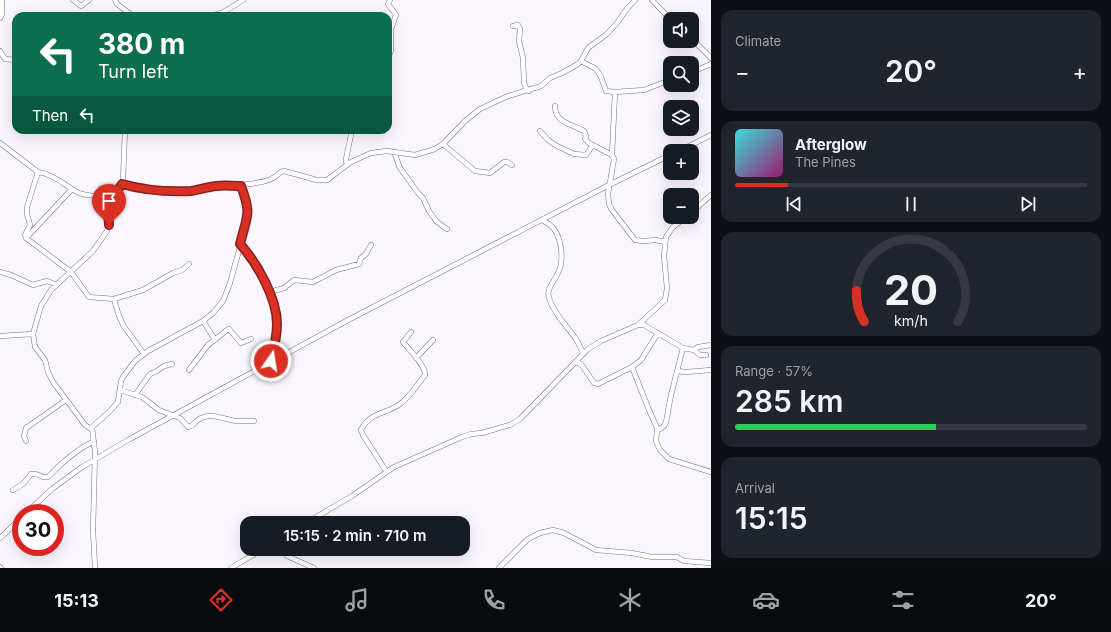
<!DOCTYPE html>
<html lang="en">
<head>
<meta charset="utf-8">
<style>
	:root { --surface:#171b24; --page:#20242c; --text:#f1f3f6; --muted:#9ea1a6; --line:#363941; --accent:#d93025 }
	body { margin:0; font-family:Inter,sans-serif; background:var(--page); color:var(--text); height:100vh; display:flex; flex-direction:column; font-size:15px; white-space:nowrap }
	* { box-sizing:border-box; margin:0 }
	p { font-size:13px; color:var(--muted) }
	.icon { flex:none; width:22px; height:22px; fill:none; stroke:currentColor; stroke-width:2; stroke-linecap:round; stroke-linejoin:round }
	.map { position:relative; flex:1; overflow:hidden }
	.panel { display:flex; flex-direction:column; gap:10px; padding:10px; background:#0d0f14; width:400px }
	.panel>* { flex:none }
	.hud { position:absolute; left:12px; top:12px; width:380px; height:122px; border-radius:12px; box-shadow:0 4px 16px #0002; background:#0b6e4f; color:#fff; overflow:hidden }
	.controls { position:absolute; left:663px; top:12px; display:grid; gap:8px }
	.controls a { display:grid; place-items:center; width:36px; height:36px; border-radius:8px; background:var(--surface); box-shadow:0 4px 16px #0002; font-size:20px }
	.speed { position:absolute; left:12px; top:504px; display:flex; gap:8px; font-size:20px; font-weight:700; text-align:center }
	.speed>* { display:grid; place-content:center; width:52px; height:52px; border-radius:50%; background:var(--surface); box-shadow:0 4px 16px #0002; line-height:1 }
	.speed .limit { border:6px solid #d22; background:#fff; color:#111 }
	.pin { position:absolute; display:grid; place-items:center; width:34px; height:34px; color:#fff; margin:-41px -17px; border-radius:50% 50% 50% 0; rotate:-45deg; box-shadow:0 0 4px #0007 }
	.pin .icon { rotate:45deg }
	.me { position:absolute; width:44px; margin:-22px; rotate:13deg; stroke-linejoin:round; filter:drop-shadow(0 0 3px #0008) }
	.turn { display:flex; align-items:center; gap:14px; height:84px; padding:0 20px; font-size:18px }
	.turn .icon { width:52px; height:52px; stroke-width:2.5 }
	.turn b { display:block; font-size:28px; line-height:34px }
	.then { display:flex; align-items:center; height:38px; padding:0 20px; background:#0003; gap:8px; font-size:15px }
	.big { font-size:30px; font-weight:600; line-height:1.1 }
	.panel .tile { flex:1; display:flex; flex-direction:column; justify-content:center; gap:6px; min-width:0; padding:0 14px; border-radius:12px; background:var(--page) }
	.panel .dial { align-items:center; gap:0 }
	.dial svg { height:104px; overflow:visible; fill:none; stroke:var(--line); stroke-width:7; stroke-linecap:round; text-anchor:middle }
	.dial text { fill:var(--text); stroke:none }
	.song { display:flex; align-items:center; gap:12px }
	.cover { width:48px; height:48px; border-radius:6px; background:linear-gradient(135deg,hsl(180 70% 55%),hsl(320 70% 35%)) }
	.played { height:4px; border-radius:2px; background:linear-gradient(90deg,var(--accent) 15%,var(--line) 15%) }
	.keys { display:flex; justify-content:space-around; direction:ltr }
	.heat { display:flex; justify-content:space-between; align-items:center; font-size:22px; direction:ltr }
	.charge { height:6px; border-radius:3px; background:linear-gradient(90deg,#34c759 57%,var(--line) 0) }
	.trip { position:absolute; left:240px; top:516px; width:230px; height:40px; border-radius:12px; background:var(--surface); box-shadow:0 4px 16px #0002; font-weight:600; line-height:40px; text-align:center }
	.tab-bar { display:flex; height:64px; justify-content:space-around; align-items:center; background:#090b0e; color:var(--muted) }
	.tab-bar .icon { width:28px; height:28px }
	.tab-bar .on { color:var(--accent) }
	.tab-bar b { font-size:18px; color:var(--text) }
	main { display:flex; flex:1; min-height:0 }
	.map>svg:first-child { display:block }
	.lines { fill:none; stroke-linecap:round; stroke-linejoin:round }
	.minor-casing { stroke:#777380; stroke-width:5.5 }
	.minor { stroke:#fff; stroke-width:4.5 }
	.route-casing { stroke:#8d1f18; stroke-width:10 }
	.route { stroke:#d93025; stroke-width:7 }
</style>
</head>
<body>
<main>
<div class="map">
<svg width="711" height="568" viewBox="0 0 711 568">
	<rect width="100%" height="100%" fill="#f9f6ff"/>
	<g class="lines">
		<g class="minor-casing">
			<path id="minor" d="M73,0L81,6L89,0
				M115,0L117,4L133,16
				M652,0L670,19
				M209,16L222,13L243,0
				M0,18L2,14V0
				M513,26L518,25L520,29L519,41L523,58L524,83L526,88L529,91
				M692,39L711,58
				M0,51L5,59L16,60
				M388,57L391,51V29L396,15L388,4L390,0
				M581,61L596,69L601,77L606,91L615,92
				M692,72L711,64
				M555,106C555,123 572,124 584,131L586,136L585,139L589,143L612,155
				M540,131L548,140L557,146L574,154L586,155L593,145
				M0,143L38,172L27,207V214L30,225L25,235L26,238L71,272L89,297L114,299L118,313L123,325L144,354
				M443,144L475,171L490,173L504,162H507L512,165
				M679,151L711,135
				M394,152L400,168L418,193L423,198L429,211L437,222L447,229
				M349,163L346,162V159L352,130
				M38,172C54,174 65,186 79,193C90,197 102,196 113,196
				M122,184C142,190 171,193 192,191C201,190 208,187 216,186C230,185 243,186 256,183C263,182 271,180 276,176C280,173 279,172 284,171L317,180H327L351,162L371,153L387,151L415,155L435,149L444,143L465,121L480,109L508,96L541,86L550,78L562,73L578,64L581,61L588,48L607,34L617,23L626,10L635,0
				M692,212L711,195
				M542,220C546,222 551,225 554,229C562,240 564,261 558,273C554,282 546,289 549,298C554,314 567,326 576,339C579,344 581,349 583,353
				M26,238L72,189
				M665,242L656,240L643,241L635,240L612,210L609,204L608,194L614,159L612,155L615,92L644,90L670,80
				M240,244C257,262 277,298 277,324C277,337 274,349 271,361
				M0,272L11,275L33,285L47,281L55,284
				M270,292L284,288L294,280L313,282L336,270L359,264L361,258L366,254L371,245
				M114,299L143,290L173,273L182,270L189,264
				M203,321L215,340
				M638,325H644L683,348L671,395L666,422L664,426L657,431L656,441L660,450L669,459L711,472
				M0,336L33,334
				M683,348L694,350L700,355H706
				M694,350L698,347L711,345
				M416,358L433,340
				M575,362L581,364L594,383L598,384L632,367L641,360L658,333
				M632,367L649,410L658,430
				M189,370L208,345L227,330L229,329L241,343L251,339
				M677,371L686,372L711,370
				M120,390L142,397L159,410L180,418L188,427C194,426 195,421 201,418C212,413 224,419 235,421C242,422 248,420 254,421
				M135,395L150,374L157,371L164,366L172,364
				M91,429L85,425L53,382L48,372L45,360L35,347L33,334L41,306L51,290L93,251L107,231L109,225L108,209L109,204L122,184L123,179L125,130
				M26,441L24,436L26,428L66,400
				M386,471L363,435L361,430C370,412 386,414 400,404C410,397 417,385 425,375C425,364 409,350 403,342L411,332
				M13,490L23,484L31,474C38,472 41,479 48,477C61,463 76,450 94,441
				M26,513L52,489L82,467L128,440L350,319L609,185L670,155
				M306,523L352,496L394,467L462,437L471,434L482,433L510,425L520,419L588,349L601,341L638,325L665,300L667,288L664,256L666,237L673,227L686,217
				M0,538L21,518
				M283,549L287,556L314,568
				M0,567L1,568
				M95,568L93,530L95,452L92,427L109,412L118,402L121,381L123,377L135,361L148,351L203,321L213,313L223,301L230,283L248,218V205L241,185
				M231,568L263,549
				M499,568L528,539L540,533L553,530L564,533L596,550L632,553L652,557H677L684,561L711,563"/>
		</g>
		<use href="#minor" class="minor"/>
	</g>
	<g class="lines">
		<g class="route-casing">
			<path id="route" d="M109,225L108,209V204L122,184C143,190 169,192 191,191C199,190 207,187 216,186C224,185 232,186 241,186C252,215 247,215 240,244C257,263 277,298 277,324C277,337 274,349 271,361"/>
		</g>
		<use href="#route" class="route"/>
	</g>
</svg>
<div class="controls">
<a><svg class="icon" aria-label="sound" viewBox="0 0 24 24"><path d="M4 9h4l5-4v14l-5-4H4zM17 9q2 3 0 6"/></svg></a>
<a><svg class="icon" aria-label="search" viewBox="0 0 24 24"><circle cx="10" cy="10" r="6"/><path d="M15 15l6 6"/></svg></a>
<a><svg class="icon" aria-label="layers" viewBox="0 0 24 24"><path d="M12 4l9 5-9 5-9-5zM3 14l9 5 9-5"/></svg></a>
<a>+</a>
<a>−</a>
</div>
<div class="speed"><div class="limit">30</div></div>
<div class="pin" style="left:109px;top:225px;background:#d93025"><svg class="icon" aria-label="arrive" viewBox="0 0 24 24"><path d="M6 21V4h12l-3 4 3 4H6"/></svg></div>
<svg class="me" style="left:271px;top:361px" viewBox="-20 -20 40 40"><circle r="17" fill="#d93025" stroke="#fff" stroke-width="3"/><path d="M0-11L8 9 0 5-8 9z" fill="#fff"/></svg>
<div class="trip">15:15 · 2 min · 710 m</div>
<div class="hud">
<div class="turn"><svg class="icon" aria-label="left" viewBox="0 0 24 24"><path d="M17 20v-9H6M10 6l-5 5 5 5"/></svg><div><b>380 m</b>Turn left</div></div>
<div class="then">Then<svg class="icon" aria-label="left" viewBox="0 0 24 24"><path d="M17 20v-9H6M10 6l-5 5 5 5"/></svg></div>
</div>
</div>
<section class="panel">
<div class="tile"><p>Climate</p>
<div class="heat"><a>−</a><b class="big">20°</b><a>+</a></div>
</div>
<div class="tile">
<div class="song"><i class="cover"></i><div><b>Afterglow</b><p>The Pines</p></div></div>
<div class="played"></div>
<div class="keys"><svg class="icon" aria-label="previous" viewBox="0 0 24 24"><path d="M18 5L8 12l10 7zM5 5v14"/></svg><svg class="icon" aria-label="pause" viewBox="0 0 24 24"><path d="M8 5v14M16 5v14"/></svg><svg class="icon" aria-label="next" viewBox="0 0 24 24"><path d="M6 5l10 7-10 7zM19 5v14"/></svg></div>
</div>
<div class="tile dial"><svg viewBox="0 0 100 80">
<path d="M14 69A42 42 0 1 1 86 69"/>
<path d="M14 69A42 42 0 0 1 8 45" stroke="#d93025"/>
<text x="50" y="56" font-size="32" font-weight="700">20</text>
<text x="50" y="72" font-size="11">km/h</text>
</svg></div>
<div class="tile"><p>Range · 57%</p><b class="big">285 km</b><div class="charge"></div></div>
<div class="tile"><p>Arrival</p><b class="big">15:15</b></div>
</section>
</main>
<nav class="tab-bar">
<b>15:13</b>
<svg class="icon on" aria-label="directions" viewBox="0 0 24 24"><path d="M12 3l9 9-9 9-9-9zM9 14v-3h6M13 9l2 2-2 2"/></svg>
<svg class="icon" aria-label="music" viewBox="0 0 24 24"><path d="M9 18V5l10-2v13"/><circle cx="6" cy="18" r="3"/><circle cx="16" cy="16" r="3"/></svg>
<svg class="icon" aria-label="phone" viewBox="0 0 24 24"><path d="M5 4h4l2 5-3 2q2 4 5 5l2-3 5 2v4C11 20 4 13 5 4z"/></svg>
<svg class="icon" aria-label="climate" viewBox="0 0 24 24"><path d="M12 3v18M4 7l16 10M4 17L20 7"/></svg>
<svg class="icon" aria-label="car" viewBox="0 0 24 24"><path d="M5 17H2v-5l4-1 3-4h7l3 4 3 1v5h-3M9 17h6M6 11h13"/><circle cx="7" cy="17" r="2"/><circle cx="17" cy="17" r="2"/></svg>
<svg class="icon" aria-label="filters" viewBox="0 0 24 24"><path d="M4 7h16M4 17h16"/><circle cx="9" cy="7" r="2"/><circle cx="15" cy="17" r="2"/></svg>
<b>20°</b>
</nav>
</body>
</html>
